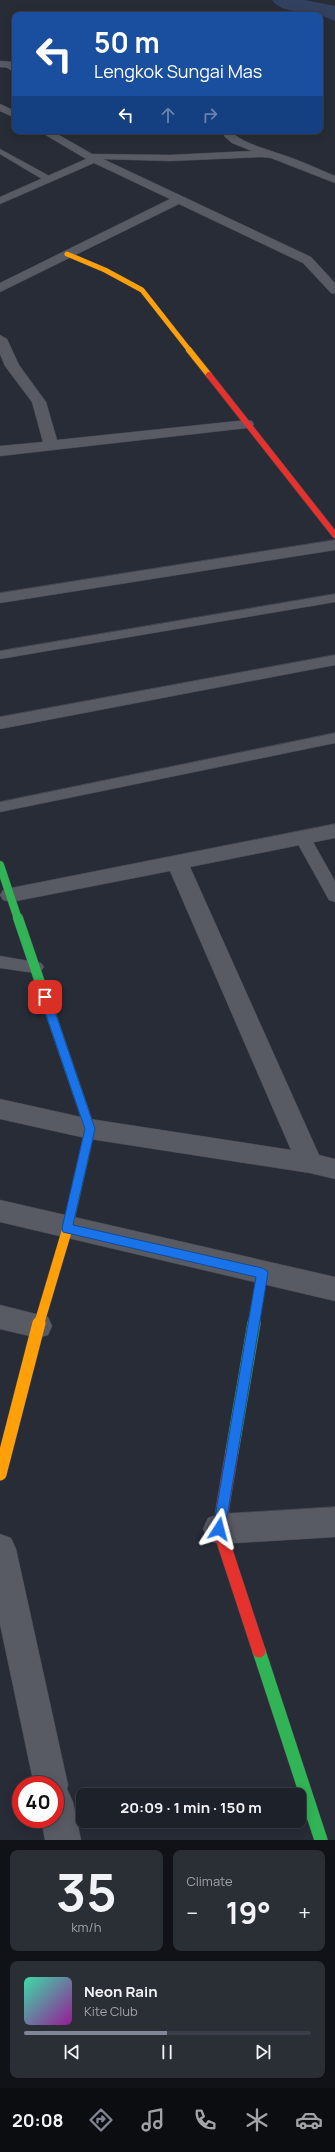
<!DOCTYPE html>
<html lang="en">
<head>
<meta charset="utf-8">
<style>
	:root { --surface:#1d2129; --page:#2a2e35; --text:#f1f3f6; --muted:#a0a3a8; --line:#3b3e46; --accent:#808696 }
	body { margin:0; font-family:Manrope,sans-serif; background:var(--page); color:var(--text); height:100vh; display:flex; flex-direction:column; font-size:15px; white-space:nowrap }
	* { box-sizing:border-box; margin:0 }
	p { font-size:13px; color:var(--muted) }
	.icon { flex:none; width:22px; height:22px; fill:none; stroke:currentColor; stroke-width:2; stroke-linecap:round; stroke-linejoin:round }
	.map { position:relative; height:1840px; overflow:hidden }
	.details { display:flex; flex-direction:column; gap:10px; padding:10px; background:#101217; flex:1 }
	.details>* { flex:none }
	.guide { position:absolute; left:12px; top:12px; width:311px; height:122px; border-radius:8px; box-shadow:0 2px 10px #0003,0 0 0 1px var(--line); background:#1a4fa0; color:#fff; overflow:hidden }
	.speed { position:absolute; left:12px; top:1776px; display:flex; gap:8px; font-size:20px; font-weight:700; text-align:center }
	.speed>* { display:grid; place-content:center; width:52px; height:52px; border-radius:50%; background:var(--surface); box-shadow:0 2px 10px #0003,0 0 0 1px var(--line); line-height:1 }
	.speed .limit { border:6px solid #d22; background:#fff; color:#111 }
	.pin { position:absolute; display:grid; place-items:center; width:34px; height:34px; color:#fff; margin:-17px; border-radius:8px; box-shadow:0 2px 6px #0006 }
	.me { position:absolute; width:44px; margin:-22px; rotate:9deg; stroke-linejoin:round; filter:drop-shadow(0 0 3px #0008) }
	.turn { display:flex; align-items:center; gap:14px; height:84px; padding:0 16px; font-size:18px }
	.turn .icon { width:52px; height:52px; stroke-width:2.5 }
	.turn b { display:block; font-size:28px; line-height:34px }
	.lanes { display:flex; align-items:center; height:38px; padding:0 16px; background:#0003; justify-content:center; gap:20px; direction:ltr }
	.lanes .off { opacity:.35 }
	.big { font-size:30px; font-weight:700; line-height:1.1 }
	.details .card { flex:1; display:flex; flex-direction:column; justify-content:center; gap:6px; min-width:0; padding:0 14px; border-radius:8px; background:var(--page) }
	.details .dial { align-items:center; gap:0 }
	.dial b { font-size:52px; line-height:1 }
	.song { display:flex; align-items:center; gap:12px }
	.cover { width:48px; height:48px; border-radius:6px; background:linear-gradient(135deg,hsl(160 70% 55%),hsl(300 70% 35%)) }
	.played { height:4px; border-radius:2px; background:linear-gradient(90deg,var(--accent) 50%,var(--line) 50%) }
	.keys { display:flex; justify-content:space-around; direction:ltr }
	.heat { display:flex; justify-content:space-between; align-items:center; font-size:22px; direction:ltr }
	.details .tiles { flex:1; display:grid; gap:10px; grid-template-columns:1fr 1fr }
	.card:last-child { grid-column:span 2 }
	.trip { position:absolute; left:76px; top:1788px; width:230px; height:40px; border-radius:8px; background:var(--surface); box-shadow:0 2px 10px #0003,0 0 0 1px var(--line); font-weight:700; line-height:40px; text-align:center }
	.dock { display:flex; height:64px; justify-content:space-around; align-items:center; background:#0c0d10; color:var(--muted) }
	.dock .icon { width:28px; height:28px }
	.dock .current { color:var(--accent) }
	.dock b { font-size:18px; color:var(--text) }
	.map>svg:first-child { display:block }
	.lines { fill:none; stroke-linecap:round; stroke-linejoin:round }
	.river { fill:#334161; fill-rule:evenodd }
	.lane-casing { stroke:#444750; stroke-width:1 }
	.street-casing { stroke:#444750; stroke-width:1 }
	.fast-far2-casing { stroke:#444750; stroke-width:9 }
	.fast-far1-casing { stroke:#444750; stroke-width:11 }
	.fast-casing { stroke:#444750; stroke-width:14 }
	.slow-far3-casing { stroke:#444750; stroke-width:5.5 }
	.slow-far2-casing { stroke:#444750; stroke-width:7 }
	.slow-far1-casing { stroke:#444750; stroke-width:11 }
	.slow-casing { stroke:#444750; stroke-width:14 }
	.jam-far1-casing { stroke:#444750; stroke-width:7 }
	.jam-casing { stroke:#444750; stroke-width:14 }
	.lane { fill:#585b64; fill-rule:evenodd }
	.street { fill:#585b64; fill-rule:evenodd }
	.fast-far2 { stroke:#30b455; stroke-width:8 }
	.fast-far1 { stroke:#30b455; stroke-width:10 }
	.fast { stroke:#30b455; stroke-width:13 }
	.slow-far3 { stroke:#ff9f0a; stroke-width:5 }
	.slow-far2 { stroke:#ff9f0a; stroke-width:6 }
	.slow-far1 { stroke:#ff9f0a; stroke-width:10 }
	.slow { stroke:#ff9f0a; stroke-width:13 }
	.jam-far1 { stroke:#e5322d; stroke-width:6 }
	.jam { stroke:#e5322d; stroke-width:13 }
	.route { fill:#1a73e8; stroke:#114b97 }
</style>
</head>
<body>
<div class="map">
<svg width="335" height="1840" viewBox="0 0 335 1840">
	<rect width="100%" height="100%" fill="#272c37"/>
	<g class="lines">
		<path class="river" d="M272,0H305L335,6V21C330,19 325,17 320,15C306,11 282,14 272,0Z"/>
		<g class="lane-casing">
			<path id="lane" d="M6,63H12L15,67V73L6,67Z
				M0,149L53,178L54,180L47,182L0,154Z
				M335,594V602L0,659V651Z
				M335,733V743L0,812V802Z
				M302,832L308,833L335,881V902L329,900L294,837L296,833Z
				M0,956L41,963L44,967L41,971L35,973L0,968Z"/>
		</g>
		<g class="street-casing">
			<path id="street" d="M0,61L15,62V68L0,67Z
				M0,104L15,111V118L0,111Z
				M39,131H52L92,154L170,155L252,151L232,143L224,136L226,131H236L235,135C247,144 263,148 277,153C297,159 316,168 335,176V183L271,158L262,157L170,161L103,159L311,257L335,283V294L331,293L303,263L179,204L0,292V283L170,199L94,163L0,204V197L86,159Z
				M0,335L7,339L19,365L46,402L57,440L247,420L252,421L254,424L252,427L247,428L0,456V446L43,442L32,402L5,366L0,354Z
				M335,540V550L0,603V593Z
				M335,655V665L0,729V717Z
				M335,824V838L190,867L319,1155L335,1159V1179L310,1173L90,1139L0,1119V1099L90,1119L291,1150L170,871L11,902L3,900L0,895L3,890L11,888Z
				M0,1200L335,1277V1301L0,1222Z
				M0,1305L48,1317L52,1326L48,1335L38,1338L0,1329Z
				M335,1507V1537L219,1544L208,1540L203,1529L208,1518L219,1514Z
				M0,1534L11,1538L16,1549L68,1785L67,1789L73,1802L81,1840H45L41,1819H55V1785H34L0,1624Z"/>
		</g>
		<g class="fast-far2-casing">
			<path id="fast-far2" d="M0,865L18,919"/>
		</g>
		<g class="fast-far1-casing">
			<path id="fast-far1" d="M18,918L90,1129L67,1230
				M253,1324L262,1273"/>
		</g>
		<g class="fast-casing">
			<path id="fast" d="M232,1452L254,1323
				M259,1651L321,1840"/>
		</g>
		<g class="slow-far3-casing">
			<path id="slow-far3" d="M67,254L105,270L142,290L190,351"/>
		</g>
		<g class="slow-far2-casing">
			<path id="slow-far2" d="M189,350L209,375"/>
		</g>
		<g class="slow-far1-casing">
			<path id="slow-far1" d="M39,1324L67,1230"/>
		</g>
		<g class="slow-casing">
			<path id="slow" d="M0,1474L39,1323"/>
		</g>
		<g class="jam-far1-casing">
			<path id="jam-far1" d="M209,375L335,535"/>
		</g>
		<g class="jam-casing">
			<path id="jam" d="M232,1452L219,1529L259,1651"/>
		</g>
		<use href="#lane" class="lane"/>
		<use href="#street" class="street"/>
		<use href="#fast-far2" class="fast-far2"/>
		<use href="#fast-far1" class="fast-far1"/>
		<use href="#fast" class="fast"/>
		<use href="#slow-far3" class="slow-far3"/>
		<use href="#slow-far2" class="slow-far2"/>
		<use href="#slow-far1" class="slow-far1"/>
		<use href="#slow" class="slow"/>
		<use href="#jam-far1" class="jam-far1"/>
		<use href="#jam" class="jam"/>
	</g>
	<path class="route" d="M45,993L50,997L95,1129L73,1225L262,1268L266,1270L268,1273L225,1529L224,1534L219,1536L214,1534L213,1529L256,1277L63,1232L62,1228L85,1129L40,997Z"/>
</svg>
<div class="speed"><div class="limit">40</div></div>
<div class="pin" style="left:45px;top:997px;background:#d93025"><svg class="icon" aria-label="arrive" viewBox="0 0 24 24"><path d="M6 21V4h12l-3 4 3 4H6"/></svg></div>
<svg class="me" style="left:219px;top:1529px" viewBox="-20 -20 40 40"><path d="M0-17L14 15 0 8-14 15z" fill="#1a73e8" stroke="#fff" stroke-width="4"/></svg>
<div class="trip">20:09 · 1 min · 150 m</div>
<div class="guide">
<div class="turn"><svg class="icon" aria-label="left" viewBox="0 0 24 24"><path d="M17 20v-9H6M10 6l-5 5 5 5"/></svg><div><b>50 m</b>Lengkok Sungai Mas</div></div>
<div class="lanes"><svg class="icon" aria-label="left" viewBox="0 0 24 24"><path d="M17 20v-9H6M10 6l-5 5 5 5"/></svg><svg class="icon off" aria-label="ahead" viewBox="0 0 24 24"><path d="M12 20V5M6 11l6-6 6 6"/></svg><svg class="icon off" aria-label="right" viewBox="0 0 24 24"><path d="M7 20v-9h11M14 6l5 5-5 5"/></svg></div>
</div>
</div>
<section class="details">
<div class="tiles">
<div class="card dial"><b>35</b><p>km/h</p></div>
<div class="card"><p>Climate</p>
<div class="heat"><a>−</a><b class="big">19°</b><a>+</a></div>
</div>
<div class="card">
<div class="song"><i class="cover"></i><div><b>Neon Rain</b><p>Kite Club</p></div></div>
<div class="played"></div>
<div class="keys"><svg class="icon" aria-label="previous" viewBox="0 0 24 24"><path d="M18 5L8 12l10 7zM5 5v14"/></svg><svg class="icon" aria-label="pause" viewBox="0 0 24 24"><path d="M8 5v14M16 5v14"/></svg><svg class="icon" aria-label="next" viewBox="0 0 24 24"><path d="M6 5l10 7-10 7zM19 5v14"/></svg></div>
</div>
</div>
</section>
<nav class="dock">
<b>20:08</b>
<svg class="icon current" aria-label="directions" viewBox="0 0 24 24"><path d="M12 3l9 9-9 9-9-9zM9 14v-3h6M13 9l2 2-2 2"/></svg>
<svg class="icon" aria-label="music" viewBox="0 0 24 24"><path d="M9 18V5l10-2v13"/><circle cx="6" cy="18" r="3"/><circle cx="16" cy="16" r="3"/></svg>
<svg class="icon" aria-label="phone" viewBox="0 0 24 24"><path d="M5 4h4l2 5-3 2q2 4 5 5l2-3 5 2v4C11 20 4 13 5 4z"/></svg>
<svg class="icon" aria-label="climate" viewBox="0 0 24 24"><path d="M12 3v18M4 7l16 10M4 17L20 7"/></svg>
<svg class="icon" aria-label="car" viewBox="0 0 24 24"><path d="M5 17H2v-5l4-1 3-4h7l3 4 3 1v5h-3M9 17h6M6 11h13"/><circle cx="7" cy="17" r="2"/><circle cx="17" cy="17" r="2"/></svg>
</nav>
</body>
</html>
